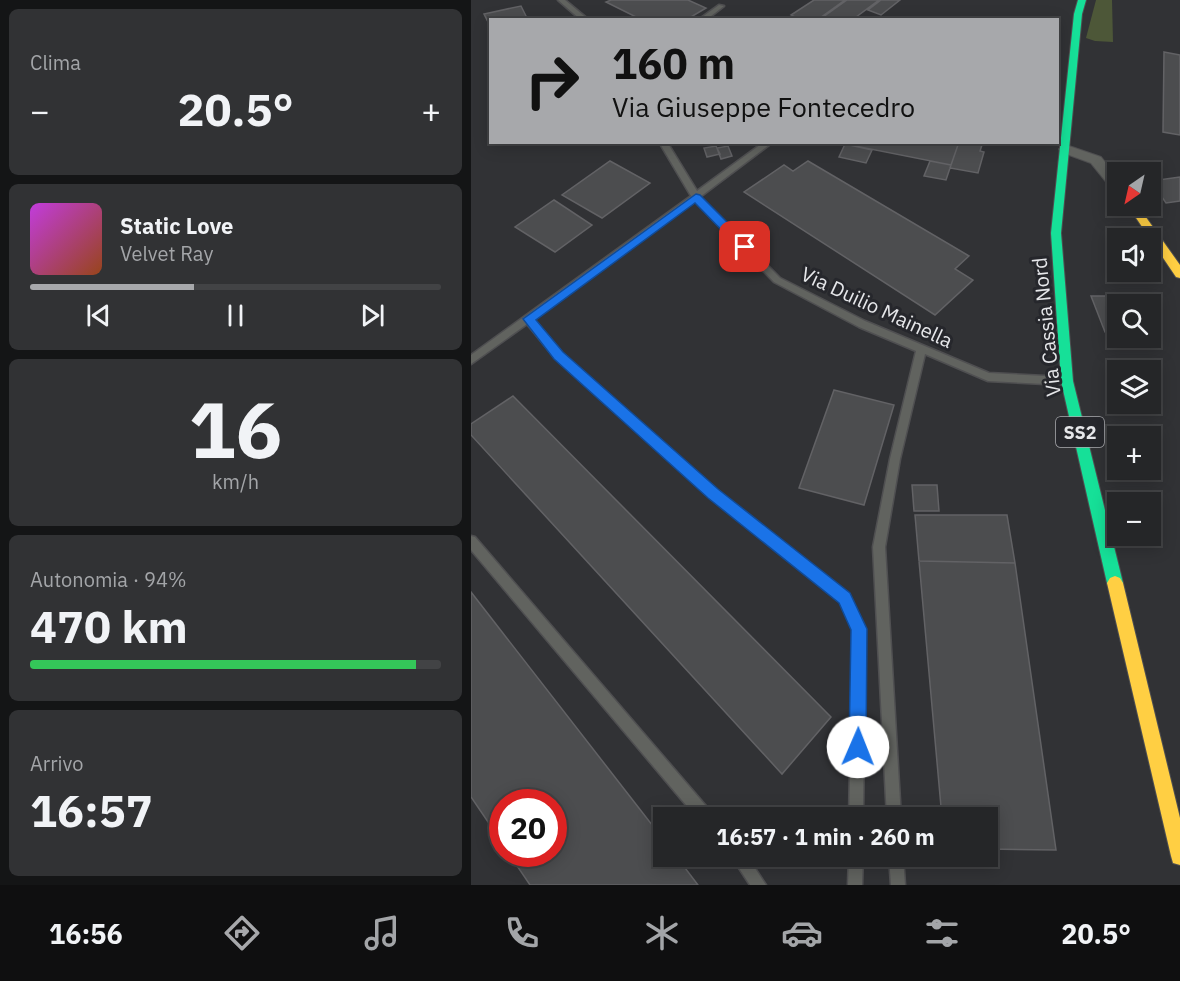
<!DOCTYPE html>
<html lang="it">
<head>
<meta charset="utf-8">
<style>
	:root { --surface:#252628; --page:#313234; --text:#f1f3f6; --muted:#a3a5a8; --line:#424345; --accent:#a7a8ab }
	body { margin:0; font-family:"IBM Plex Sans",sans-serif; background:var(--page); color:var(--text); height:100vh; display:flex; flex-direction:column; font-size:22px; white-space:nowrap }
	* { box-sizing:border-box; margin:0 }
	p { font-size:20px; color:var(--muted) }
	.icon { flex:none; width:33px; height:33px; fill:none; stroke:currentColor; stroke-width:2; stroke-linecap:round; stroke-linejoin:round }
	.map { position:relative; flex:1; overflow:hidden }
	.side { display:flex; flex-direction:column; gap:9px; padding:9px; background:#141516; width:471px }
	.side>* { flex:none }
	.hud { position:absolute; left:18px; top:18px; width:570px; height:126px; border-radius:0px; box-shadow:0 3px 15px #0003,0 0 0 2px var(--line); background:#a7a8ab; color:#111; overflow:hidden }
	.needle { width:39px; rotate:214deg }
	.tools { position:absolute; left:636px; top:162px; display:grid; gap:12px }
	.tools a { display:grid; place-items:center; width:54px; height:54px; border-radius:0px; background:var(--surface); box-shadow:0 3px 15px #0003,0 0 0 2px var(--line); font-size:30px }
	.speed { position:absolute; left:18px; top:789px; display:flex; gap:12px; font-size:30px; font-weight:700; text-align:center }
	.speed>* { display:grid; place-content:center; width:78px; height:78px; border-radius:50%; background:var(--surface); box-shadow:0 3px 15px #0003,0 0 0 2px var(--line); line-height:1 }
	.speed .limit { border:9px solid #d22; background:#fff; color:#111 }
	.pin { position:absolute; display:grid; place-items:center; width:51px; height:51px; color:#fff; margin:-26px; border-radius:12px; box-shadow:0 3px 9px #0006 }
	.me { position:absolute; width:66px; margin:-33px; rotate:1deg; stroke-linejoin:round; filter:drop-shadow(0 0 4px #0008) }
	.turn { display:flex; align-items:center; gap:21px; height:126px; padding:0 24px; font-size:27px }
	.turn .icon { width:78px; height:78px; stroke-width:2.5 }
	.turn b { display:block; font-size:42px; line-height:51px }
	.big { font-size:45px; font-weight:700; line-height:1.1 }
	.side .widget { flex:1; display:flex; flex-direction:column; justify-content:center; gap:9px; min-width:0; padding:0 21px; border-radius:9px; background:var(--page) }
	.side .dial { align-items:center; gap:0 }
	.dial b { font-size:78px; line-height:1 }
	.song { display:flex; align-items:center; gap:18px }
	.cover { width:72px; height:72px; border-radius:9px; background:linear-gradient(135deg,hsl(290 70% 55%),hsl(20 70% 35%)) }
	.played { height:6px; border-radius:3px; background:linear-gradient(90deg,var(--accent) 40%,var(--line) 40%) }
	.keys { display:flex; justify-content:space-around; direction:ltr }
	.heat { display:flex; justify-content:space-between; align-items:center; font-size:33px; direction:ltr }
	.charge { height:9px; border-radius:4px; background:linear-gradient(90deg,#34c759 94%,var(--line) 0) }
	.trip { position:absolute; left:182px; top:807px; width:345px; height:60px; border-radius:0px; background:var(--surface); box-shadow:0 3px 15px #0003,0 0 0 2px var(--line); font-weight:700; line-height:60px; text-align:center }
	.dock { display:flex; height:96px; justify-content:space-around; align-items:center; background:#0f0f10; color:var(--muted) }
	.dock .icon { width:42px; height:42px }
	.dock .selected { color:var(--accent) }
	.dock b { font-size:27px; color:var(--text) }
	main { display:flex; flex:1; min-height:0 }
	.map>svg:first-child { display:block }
	.green { fill:#4d5738 }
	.building { fill:#4c4d4f; stroke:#626265; stroke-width:1.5 }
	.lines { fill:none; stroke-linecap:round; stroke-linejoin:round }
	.lane-casing { stroke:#4f4f51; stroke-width:3 }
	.street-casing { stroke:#4f4f51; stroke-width:2 }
	.fast-casing { stroke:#4f4f51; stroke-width:2 }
	.slow-casing { stroke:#4f4f51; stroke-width:2 }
	.lane { fill:#61635f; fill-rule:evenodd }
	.street { fill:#61635f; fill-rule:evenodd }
	.fast { fill:#16e098; fill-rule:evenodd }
	.slow { fill:#ffcf43; fill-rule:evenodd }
	.route { fill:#1a73e8; stroke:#114b97; stroke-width:1.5 }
	.labels { text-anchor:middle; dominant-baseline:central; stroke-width:6; stroke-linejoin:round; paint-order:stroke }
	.shield { fill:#26272c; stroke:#acadb1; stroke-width:1.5 }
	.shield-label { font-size:18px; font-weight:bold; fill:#e6e7ea }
	.street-label { font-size:20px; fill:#e6e7ea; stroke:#26272c }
</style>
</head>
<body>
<main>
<section class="side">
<div class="widget"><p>Clima</p>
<div class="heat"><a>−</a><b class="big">20.5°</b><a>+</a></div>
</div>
<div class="widget">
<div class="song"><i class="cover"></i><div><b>Static Love</b><p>Velvet Ray</p></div></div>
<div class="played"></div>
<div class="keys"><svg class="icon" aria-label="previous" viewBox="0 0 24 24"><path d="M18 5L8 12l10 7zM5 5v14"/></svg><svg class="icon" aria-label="pause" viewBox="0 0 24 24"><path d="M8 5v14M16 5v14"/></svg><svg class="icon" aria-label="next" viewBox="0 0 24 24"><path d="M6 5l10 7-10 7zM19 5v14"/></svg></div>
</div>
<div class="widget dial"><b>16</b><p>km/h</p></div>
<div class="widget"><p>Autonomia · 94%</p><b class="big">470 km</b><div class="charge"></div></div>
<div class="widget"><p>Arrivo</p><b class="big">16:57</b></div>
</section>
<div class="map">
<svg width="709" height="885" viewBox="0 0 709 885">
	<rect width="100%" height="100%" fill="#313235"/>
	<path class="green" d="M625,0H641L642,42L624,41L615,38Z"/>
	<path class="building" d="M140,0H217L235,8L215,20H171L135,2Z
		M343,0H374L346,20H330L320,15Z
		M376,0H408L381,20H348Z
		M410,0H429L410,15L397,10Z
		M50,6L57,20H20V28L13,14Z
		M693,52L709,55V135L692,132Z
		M375,142H488L480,165L374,144Z
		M488,142H512L509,151L513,152L507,173L479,168Z
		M374,144L401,150L395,163L368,157Z
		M245,146L249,154L236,157L233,148Z
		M257,146L261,156L250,159L246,148Z
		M139,161L179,183L131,218L91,195Z
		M337,161L498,256L484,269L502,280L464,315L273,192L313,165L322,171Z
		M459,161L480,165L475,180L453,176Z
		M709,177V201L695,203L680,181Z
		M83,200L121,225L84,252L44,227Z
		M620,296H671L675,304H646V332H634Z
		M363,390L423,405L393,505L328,488Z
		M42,396L360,717L311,774L0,435V424Z
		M441,485H466L468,511H443Z
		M444,515H536L544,563L448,561Z
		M448,561L544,563L585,850L516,849V818H471Z
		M0,592L192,839V856H205L227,885H59L38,854H82V802H32V844L0,797Z"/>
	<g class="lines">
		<g class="lane-casing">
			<path id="lane" d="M87,0H94L118,20H110Z
				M248,5L253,6L235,20H227Z
				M188,142H196L226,191L293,142H302L229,197L309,278L394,321L518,373L593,377L598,381L593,385L517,381L454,354L429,459L414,547L430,818H416L402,547L419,459L445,351L388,327L303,282L224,201L63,319L90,352L246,491L378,594L394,629L392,818H378L382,629L370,602L238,497L84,358L56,324L0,364V355L220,196Z
				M0,536L4,537L241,813L243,818H226L0,550Z
				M260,856H276L295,885H279Z
				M378,856H392L391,885H377Z
				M418,856H432L434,885H420Z"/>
		</g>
		<g class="street-casing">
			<path id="street" d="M595,145L630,157L646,177V191L641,189L620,163L590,152L588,149Z"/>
		</g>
		<g class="fast-casing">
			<path id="fast" d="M607,0H615L611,14L590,233L602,381L652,583L649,588L644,590L639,588L636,583L590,381L580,233L603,14Z"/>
		</g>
		<g class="slow-casing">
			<path id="slow" d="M657,206H667L709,265V278L705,277Z
				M644,576L649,578L652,583L709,818V865L702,863L700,856L636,583L639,578Z"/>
		</g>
		<use href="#lane" class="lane"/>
		<use href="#street" class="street"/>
		<use href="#fast" class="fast"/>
		<use href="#slow" class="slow"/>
	</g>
	<path class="route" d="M225,194L229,195L278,244V250H270L224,203L65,320L92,352L247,489L379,593L396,629L395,747L393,753L387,756L380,753L378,747L380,630L368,603L237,498L83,359L52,319Z"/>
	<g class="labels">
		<rect class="shield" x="585" y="417" width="48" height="30" rx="4.5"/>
		<g class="shield-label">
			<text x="609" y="432">SS2</text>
		</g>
		<g class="street-label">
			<text transform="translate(406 307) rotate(25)">Via Duilio Mainella</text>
			<text transform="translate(575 327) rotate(-96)">Via Cassia Nord</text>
		</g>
	</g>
</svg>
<div class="tools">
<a><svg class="needle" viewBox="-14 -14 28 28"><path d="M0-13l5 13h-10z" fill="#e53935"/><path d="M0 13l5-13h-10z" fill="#a3a5a8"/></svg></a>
<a><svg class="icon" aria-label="sound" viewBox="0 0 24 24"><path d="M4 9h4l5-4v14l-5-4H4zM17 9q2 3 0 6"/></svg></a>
<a><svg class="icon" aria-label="search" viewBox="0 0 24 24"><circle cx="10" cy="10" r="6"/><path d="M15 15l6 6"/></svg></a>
<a><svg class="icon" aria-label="layers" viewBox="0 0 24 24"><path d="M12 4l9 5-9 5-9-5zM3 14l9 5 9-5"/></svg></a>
<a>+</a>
<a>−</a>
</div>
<div class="speed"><div class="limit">20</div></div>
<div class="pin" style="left:274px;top:247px;background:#d93025"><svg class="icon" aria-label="arrive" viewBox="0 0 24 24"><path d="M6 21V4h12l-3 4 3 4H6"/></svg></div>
<svg class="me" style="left:387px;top:747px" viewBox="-20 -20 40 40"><circle r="19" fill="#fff"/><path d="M0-13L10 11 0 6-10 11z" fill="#1a73e8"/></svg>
<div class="trip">16:57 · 1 min · 260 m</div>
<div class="hud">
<div class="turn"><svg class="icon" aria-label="right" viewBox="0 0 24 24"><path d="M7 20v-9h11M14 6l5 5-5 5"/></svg><div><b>160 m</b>Via Giuseppe Fontecedro</div></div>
</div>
</div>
</main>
<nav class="dock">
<b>16:56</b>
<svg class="icon selected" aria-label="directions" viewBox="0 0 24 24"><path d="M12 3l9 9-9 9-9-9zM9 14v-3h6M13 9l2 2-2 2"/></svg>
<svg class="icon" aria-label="music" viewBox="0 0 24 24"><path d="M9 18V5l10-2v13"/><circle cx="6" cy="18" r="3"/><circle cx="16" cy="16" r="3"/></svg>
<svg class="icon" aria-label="phone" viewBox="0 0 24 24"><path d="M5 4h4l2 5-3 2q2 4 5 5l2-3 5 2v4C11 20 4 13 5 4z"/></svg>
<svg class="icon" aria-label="climate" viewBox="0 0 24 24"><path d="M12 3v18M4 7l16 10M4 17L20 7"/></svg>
<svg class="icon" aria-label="car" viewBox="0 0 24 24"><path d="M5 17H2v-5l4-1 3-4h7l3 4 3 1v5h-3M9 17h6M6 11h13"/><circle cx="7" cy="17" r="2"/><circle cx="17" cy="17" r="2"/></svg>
<svg class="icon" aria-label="filters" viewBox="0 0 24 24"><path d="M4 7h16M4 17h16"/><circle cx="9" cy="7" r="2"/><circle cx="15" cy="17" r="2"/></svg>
<b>20.5°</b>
</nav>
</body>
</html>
